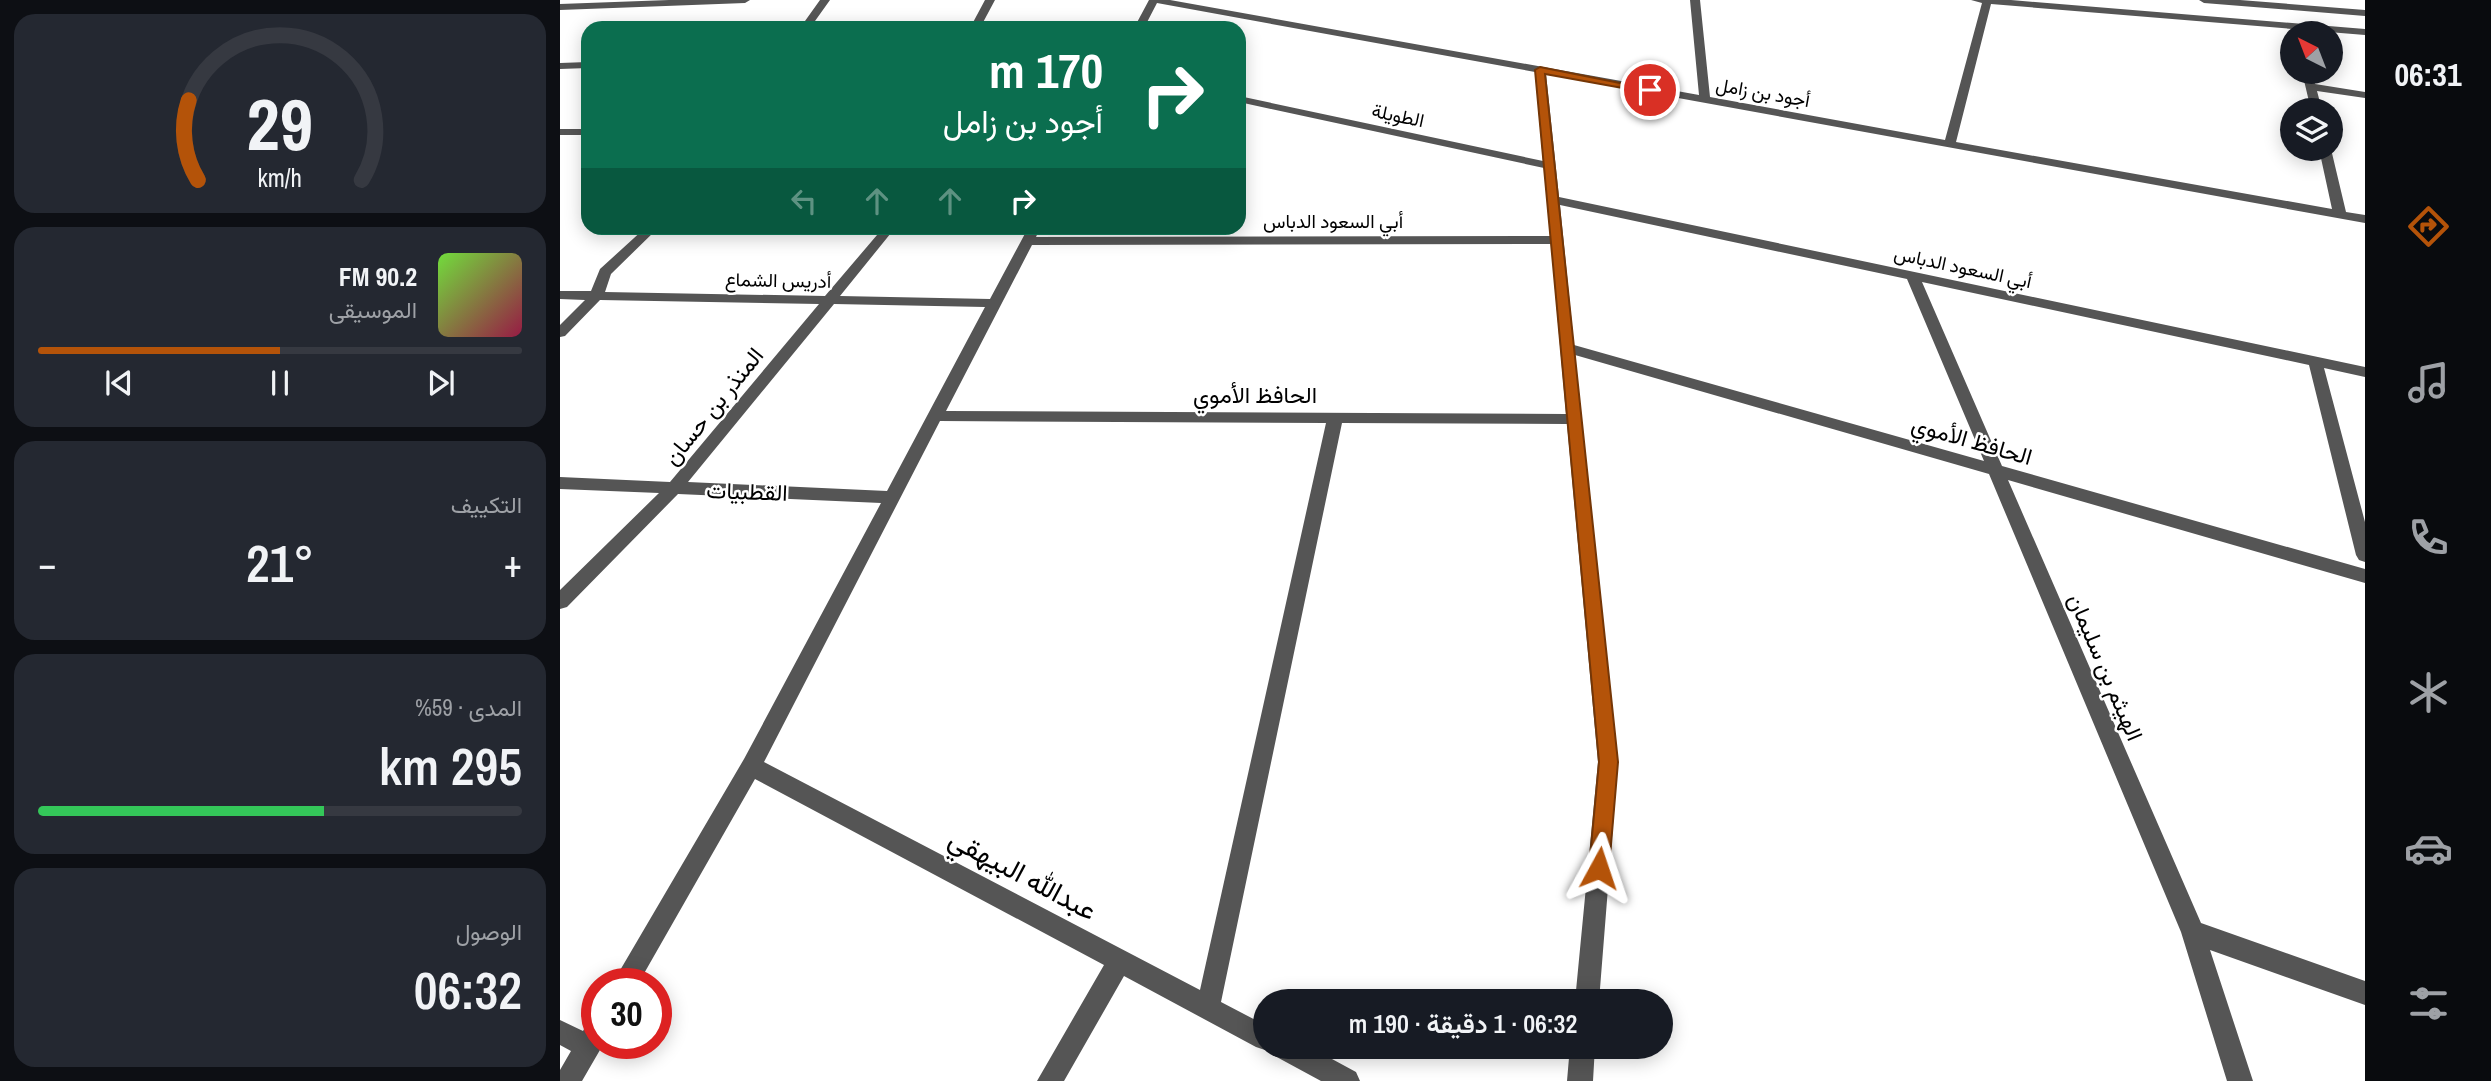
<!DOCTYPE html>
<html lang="ar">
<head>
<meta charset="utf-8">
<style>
	:root { --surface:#171b24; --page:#242831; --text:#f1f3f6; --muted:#9ea1a6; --line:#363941; --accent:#b45309 }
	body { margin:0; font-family:"Archivo Narrow",Vazirmatn,sans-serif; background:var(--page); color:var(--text); direction:rtl; height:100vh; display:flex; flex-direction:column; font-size:26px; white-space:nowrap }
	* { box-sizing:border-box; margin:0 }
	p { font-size:23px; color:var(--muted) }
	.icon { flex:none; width:38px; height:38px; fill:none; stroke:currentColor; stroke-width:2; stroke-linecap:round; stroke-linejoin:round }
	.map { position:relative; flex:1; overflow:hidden; direction:ltr }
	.side { display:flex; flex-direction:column; gap:14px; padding:14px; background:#0d0f14; width:560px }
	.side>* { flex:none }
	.hud { position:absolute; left:21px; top:21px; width:665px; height:214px; border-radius:21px; box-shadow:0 4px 18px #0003; direction:rtl; background:#0b6e4f; color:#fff; overflow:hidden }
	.needle { width:46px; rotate:318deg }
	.tools { position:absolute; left:1720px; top:21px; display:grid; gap:14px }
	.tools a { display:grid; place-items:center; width:63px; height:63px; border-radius:50%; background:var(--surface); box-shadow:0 4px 18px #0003; font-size:35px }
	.speed { position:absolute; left:21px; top:968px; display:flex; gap:14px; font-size:35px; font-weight:700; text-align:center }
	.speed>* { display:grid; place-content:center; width:91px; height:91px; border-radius:50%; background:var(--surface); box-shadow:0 4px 18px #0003; line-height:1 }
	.speed .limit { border:10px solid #d22; background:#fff; color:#111 }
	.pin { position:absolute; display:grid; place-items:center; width:60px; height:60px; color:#fff; margin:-30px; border:4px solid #fff; border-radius:50%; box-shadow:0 2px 7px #0007 }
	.me { position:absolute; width:77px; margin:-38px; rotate:5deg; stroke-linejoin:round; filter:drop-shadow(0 0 5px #0008) }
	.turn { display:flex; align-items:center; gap:24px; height:147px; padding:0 28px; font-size:32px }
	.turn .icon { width:91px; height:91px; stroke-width:2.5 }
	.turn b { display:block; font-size:49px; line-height:60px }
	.lanes { display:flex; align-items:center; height:66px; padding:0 28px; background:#0003; justify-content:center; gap:35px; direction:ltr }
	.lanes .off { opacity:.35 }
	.big { font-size:52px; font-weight:600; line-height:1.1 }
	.side .widget { flex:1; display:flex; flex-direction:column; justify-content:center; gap:10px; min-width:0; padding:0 24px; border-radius:21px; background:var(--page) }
	.side .dial { align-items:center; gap:0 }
	.dial svg { height:182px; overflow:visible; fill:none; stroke:var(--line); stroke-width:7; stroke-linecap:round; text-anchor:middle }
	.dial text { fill:var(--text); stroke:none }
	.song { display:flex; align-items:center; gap:21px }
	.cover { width:84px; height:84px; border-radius:10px; background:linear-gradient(135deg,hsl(100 70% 55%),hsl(340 70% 35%)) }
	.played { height:7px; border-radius:4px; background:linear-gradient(90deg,var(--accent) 50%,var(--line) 50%) }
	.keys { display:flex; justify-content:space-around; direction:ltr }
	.heat { display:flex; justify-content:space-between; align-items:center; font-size:38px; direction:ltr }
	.charge { height:10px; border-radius:5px; background:linear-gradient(90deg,#34c759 59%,var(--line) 0) }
	.trip { position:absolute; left:693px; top:989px; width:420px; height:70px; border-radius:35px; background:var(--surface); box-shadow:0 4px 18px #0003; font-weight:600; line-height:70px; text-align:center; direction:rtl }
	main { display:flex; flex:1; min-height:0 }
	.tab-bar { display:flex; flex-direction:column; width:126px; justify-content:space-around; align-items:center; background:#090b0e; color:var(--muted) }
	.tab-bar .icon { width:49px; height:49px }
	.tab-bar .on { color:var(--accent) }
	.tab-bar b { font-size:32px; color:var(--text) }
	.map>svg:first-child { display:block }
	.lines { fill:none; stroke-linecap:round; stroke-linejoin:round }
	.minor { fill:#555; fill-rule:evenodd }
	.route { fill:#b45309; stroke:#753606; stroke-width:2 }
	.labels { text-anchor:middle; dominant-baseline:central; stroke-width:5; stroke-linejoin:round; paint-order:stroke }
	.far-street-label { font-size:19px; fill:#000; stroke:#fff }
	.street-label { font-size:23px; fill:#000; stroke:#fff }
	.near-street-label { font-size:28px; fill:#000; stroke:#fff }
</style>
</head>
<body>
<main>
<nav class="tab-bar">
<b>06:31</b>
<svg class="icon on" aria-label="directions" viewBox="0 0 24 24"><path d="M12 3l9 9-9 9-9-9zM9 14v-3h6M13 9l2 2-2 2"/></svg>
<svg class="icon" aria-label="music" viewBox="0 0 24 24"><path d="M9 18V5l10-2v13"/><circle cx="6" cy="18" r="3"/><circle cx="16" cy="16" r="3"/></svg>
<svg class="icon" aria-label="phone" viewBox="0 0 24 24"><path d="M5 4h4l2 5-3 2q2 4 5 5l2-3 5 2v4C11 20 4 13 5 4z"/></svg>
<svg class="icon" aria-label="climate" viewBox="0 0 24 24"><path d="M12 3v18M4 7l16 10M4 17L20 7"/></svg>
<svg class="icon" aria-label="car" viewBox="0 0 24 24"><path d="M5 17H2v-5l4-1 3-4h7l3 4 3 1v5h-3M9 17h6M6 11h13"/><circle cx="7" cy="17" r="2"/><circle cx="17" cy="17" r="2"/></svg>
<svg class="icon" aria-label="filters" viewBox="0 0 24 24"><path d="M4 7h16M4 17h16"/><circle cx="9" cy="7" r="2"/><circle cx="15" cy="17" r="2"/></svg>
</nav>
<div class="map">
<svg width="1805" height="1081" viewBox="0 0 1805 1081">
	<rect width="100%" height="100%" fill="#fff"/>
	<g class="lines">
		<path class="minor" d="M109,0H190L185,3L0,10V4Z
			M260,0H270L250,28H240Z
			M425,0H435L420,28H410Z
			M589,0H610L1139,95L1130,0H1140L1150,97L1385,140L1422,3L1411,0H1451L1805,29V35L1431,4L1396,142L1772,209L1759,149H1771L1786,212L1805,215V223L986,74L999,197L1805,367V377L1764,368L1805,522V562L1799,560L1796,555L1749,365L1362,282L1442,466L1805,569V583L1448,480L1641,923L1805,981V1005L1650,950L1693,1081H1667L1621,932L1429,474L1015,355L1058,762L1039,1001H1015L1038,762L1007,424L782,423L661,1002L705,1025V1046H748L796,1072L800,1081H761L713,1055L710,1048L705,1050L696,1047L564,976L504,1081H477L544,965L195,779L78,984H52L184,759L321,503L118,494L7,607L0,609V590L99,493L0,489V477L110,482L259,304L40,300L5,336L0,337V325L25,300L0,299V291H31L40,269L85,228H98L51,274L45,292L265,296L323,228H335L280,296L430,299L468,228H480L476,237L990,236L984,168L679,102V96L983,161L975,72L597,3L584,28H574ZM1000,205L1347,279L1424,461L1014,345ZM991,244L1006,414L386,411L472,245ZM274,304L425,307L327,491L128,482ZM380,421L766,423L640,990L204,762Z
			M1639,0H1680L1805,10V16L1644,3Z
			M28,62V68L0,69V63Z
			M1742,72H1752L1755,84L1805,92V98L1757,91L1762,110H1751Z
			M0,129H28V135H0Z
			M37,1019V1043H44L22,1081H0V1070L11,1051L0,1045V1020L23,1031L28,1022Z
			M1010,1046H1035L1033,1081H1007Z"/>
	</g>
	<path class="route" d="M980,67L1095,90L1090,93L985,74L1058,762L1049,868L1046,875L1039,878L1032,875L1029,868L1039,762L975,70Z"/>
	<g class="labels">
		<g class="far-street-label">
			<text transform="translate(1203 92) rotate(10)">أجود بن زامل</text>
			<text transform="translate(838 115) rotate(12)">الطويلة</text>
			<text x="773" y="221">أبي السعود الدباس</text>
			<text transform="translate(1403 267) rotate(12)">أبي السعود الدباس</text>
			<text transform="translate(218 280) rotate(1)">أدريس الشماع</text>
		</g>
		<g class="street-label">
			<text x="695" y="394">الحافظ الأموي</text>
			<text transform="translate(153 406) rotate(-51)">المنذر بن حسان</text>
			<text transform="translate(1412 440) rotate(16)">الحافظ الأموي</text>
			<text transform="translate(187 491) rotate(2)">القطبيات</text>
			<text transform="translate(1546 667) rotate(67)">الهيثم بن سليمان</text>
		</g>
		<g class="near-street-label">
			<text transform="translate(463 874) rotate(28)">عبدالله البيهقي</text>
		</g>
	</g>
</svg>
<div class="tools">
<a><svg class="needle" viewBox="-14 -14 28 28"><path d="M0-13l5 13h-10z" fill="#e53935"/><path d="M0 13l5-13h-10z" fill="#9ea1a6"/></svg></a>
<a><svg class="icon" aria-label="layers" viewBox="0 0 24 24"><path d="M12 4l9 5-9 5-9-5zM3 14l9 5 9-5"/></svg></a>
</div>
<div class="speed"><div class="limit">30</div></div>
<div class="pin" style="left:1090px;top:90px;background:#d93025"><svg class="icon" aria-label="arrive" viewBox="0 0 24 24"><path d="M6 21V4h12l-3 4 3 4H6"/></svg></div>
<svg class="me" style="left:1039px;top:868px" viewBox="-20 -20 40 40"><path d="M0-17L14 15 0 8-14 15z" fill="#b45309" stroke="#fff" stroke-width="4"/></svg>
<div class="trip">06:32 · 1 دقيقة · 190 m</div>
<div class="hud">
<div class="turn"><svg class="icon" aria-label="right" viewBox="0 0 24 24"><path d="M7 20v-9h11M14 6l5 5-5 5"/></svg><div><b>170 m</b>أجود بن زامل</div></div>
<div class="lanes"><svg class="icon off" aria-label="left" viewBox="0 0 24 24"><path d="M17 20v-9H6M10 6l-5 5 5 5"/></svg><svg class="icon off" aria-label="ahead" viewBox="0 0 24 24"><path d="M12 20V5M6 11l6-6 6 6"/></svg><svg class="icon off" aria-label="ahead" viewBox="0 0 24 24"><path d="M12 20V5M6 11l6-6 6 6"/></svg><svg class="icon" aria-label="right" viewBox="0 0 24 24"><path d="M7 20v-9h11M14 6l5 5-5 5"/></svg></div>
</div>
</div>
<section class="side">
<div class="widget dial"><svg viewBox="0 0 100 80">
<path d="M14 69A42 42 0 1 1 86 69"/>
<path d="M14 69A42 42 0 0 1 10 34" stroke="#b45309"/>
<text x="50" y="56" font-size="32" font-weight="700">29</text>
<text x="50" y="72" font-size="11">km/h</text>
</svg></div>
<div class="widget">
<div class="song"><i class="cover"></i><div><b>90.2 FM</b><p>الموسيقى</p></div></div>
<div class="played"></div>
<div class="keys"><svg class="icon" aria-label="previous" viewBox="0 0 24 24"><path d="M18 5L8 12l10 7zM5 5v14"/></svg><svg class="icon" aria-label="pause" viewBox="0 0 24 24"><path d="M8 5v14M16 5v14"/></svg><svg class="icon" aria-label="next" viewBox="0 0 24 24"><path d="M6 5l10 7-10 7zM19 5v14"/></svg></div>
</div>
<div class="widget"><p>التكييف</p>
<div class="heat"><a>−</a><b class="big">21°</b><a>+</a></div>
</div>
<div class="widget"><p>المدى · 59%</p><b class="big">295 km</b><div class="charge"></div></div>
<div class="widget"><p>الوصول</p><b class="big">06:32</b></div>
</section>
</main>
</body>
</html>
